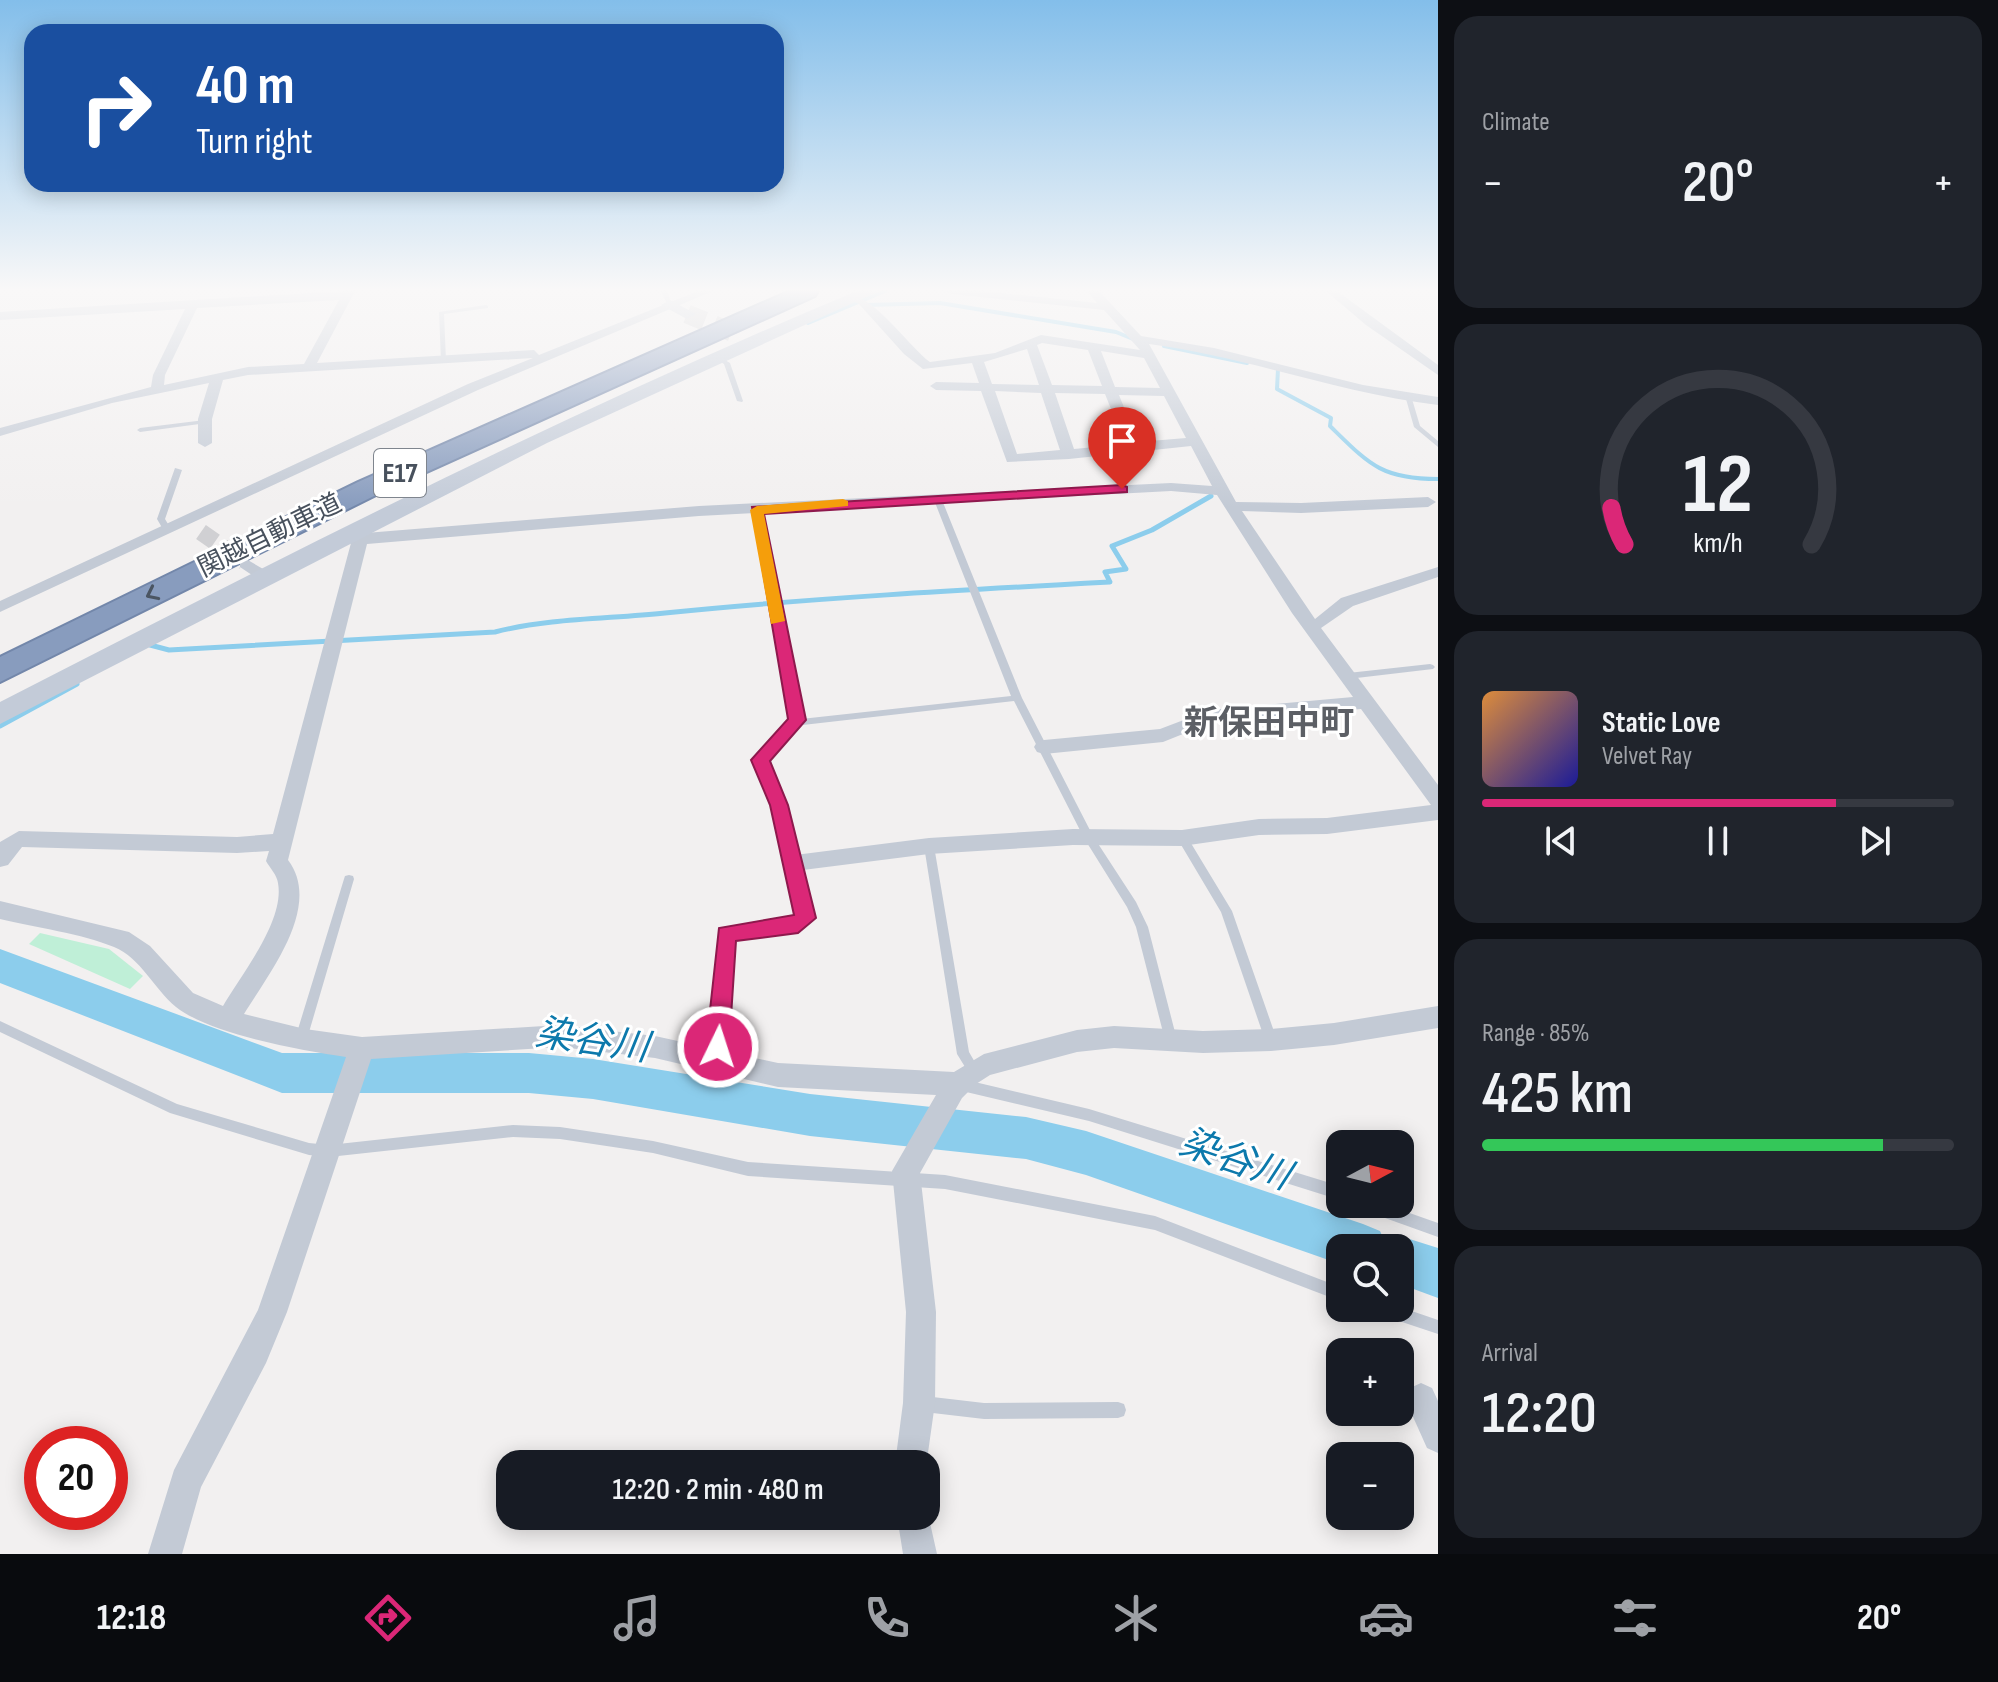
<!DOCTYPE html>
<html lang="en">
<head>
<meta charset="utf-8">
<style>
	:root { --surface:#171b24; --page:#20242c; --text:#f1f3f6; --muted:#9ea1a6; --line:#363941; --accent:#db2777 }
	body { margin:0; font-family:"Sofia Sans Condensed","Noto Sans JP",sans-serif; background:var(--page); color:var(--text); height:100vh; display:flex; flex-direction:column; font-size:30px; white-space:nowrap }
	* { box-sizing:border-box; margin:0 }
	p { font-size:26px; color:var(--muted) }
	.icon { flex:none; width:44px; height:44px; fill:none; stroke:currentColor; stroke-width:2; stroke-linecap:round; stroke-linejoin:round }
	.map { position:relative; flex:1; overflow:hidden }
	.panel { display:flex; flex-direction:column; gap:16px; padding:16px; background:#0d0f14; width:560px }
	.panel>* { flex:none }
	.guide { position:absolute; left:24px; top:24px; width:760px; height:168px; border-radius:24px; box-shadow:0 4px 20px #0003; background:#1a4fa0; color:#fff; overflow:hidden }
	.needle { width:52px; rotate:83deg }
	.controls { position:absolute; left:1326px; top:1130px; display:grid; gap:16px }
	.controls a { display:grid; place-items:center; width:88px; height:88px; border-radius:16px; background:var(--surface); box-shadow:0 4px 20px #0003; font-size:40px }
	.speed { position:absolute; left:24px; top:1426px; display:flex; gap:16px; font-size:40px; font-weight:700; text-align:center }
	.speed>* { display:grid; place-content:center; width:104px; height:104px; border-radius:50%; background:var(--surface); box-shadow:0 4px 20px #0003; line-height:1 }
	.speed .limit { border:12px solid #d22; background:#fff; color:#111 }
	.pin { position:absolute; display:grid; place-items:center; width:68px; height:68px; color:#fff; margin:-82px -34px; border-radius:50% 50% 50% 0; rotate:-45deg; box-shadow:0 0 8px #0007 }
	.pin .icon { rotate:45deg }
	.me { position:absolute; width:88px; margin:-44px; rotate:4deg; stroke-linejoin:round; filter:drop-shadow(0 0 6px #0008) }
	.turn { display:flex; align-items:center; gap:28px; height:168px; padding:0 40px; font-size:36px }
	.turn .icon { width:104px; height:104px; stroke-width:2.5 }
	.turn b { display:block; font-size:56px; line-height:68px }
	.big { font-size:60px; font-weight:600; line-height:1.1 }
	.panel .tile { flex:1; display:flex; flex-direction:column; justify-content:center; gap:12px; min-width:0; padding:0 28px; border-radius:24px; background:var(--page) }
	.panel .dial { align-items:center; gap:0 }
	.dial svg { height:208px; overflow:visible; fill:none; stroke:var(--line); stroke-width:7; stroke-linecap:round; text-anchor:middle }
	.dial text { fill:var(--text); stroke:none }
	.song { display:flex; align-items:center; gap:24px }
	.cover { width:96px; height:96px; border-radius:12px; background:linear-gradient(135deg,hsl(30 70% 55%),hsl(240 70% 35%)) }
	.played { height:8px; border-radius:4px; background:linear-gradient(90deg,var(--accent) 75%,var(--line) 75%) }
	.keys { display:flex; justify-content:space-around; direction:ltr }
	.heat { display:flex; justify-content:space-between; align-items:center; font-size:44px; direction:ltr }
	.charge { height:12px; border-radius:6px; background:linear-gradient(90deg,#34c759 85%,var(--line) 0) }
	.trip { position:absolute; left:496px; top:1450px; width:444px; height:80px; border-radius:24px; background:var(--surface); box-shadow:0 4px 20px #0003; font-weight:600; line-height:80px; text-align:center }
	.tabs { display:flex; height:128px; justify-content:space-around; align-items:center; background:#090b0e; color:var(--muted) }
	.tabs .icon { width:56px; height:56px }
	.tabs .on { color:var(--accent) }
	.tabs b { font-size:36px; color:var(--text) }
	main { display:flex; flex:1; min-height:0 }
	.map>svg:first-child { display:block }
	.green { fill:#bfefd7 }
	.lines { fill:none; stroke-linecap:round; stroke-linejoin:round }
	.stream-far1 { stroke:#8ccdec; stroke-width:4 }
	.stream { stroke:#8ccdec; stroke-width:5 }
	.river { fill:#8ccdec; fill-rule:evenodd }
	.street-tunnel { stroke:#d0d0d3; stroke-width:17; stroke-dasharray:17 9; stroke-linecap:butt }
	.secondary-tunnel { stroke:#d0d0d3; stroke-width:19; stroke-dasharray:19 10; stroke-linecap:butt }
	.highway-casing { stroke:#7387aa; stroke-width:4 }
	.lane { fill:#c3cad5; fill-rule:evenodd }
	.street { fill:#c3cad5; fill-rule:evenodd }
	.secondary { fill:#c3cbd8; fill-rule:evenodd }
	.highway { fill:#889cbe; fill-rule:evenodd }
	.oneway { stroke:#4b5562 }
	.route { fill:#db2777; stroke:#8e194d; stroke-width:2 }
	.slow { fill:#f59e0b }
	.labels { text-anchor:middle; dominant-baseline:central; stroke-width:6; stroke-linejoin:round; paint-order:stroke }
	.far-street-label { font-size:26px; fill:#48515d; stroke:#fff }
	.shield { fill:#fff; stroke:#7f858e; stroke-width:2 }
	.shield-label { font-size:28px; font-weight:bold; fill:#48515d }
	.quarter-label { font-size:34px; font-weight:bold; fill:#5c5f65; stroke:#fff }
	.near-water-label { font-size:38px; font-style:italic; fill:#0c79ac; stroke:#fff }
</style>
</head>
<body>
<main>
<div class="map">
<svg width="1438" height="1554" viewBox="0 0 1438 1554">
	<rect width="100%" height="100%" fill="#f2f0f0"/>
	<path class="green" d="M40,933L109,949L143,976L130,989L29,944Z"/>
	<g class="lines">
		<path class="stream-far1" d="M865,305L940,303L1116,332L1133,339
			M808,323L885,291
			M1164,346L1247,363
			M1278,369L1277,389L1331,418L1330,426C1369,464 1381,479 1438,479"/>
		<path class="stream" d="M150,645L169,650L495,632C550,618 608,619 665,613C813,598 961,590 1110,582L1105,572L1126,569L1112,546L1152,530L1211,496
			M0,726L77,684"/>
		<path class="river" d="M0,949L282,1053H529L593,1059L810,1094L1026,1117L1086,1131L1363,1224L1380,1231L1385,1242L1400,1236L1438,1248V1298L1400,1284V1248H1340V1264L1086,1175L1026,1159L810,1136L593,1099L529,1093H282L0,983Z"/>
		<path class="street-tunnel" d="M201,532L244,562"/>
		<path class="secondary-tunnel" d="M687,314L734,333"/>
		<g class="highway-casing">
			<path id="highway" d="M790,291H818L815,296L378,494L0,682V657L358,482Z"/>
		</g>
		<path class="lane" d="M661,291H667L672,306H668Z
			M486,305L488,306V308L444,314L446,360L441,361L439,312Z
			M716,357H720L730,363L743,401L742,402L737,401L724,364L716,359Z
			M1409,397L1412,399L1420,426L1438,441V447L1414,427L1406,399Z
			M205,420L207,421V423L140,432L137,430L140,428Z
			M175,468L182,470L165,519L171,529L167,531H164L157,519Z
			M935,498H938L942,500L1022,698L1093,836L1136,902L1148,927L1177,1040L1175,1044L1171,1046L1167,1044L1165,1040L1136,927L1127,907L1084,838L1014,701L794,726L765,760L784,805L811,918L802,927L798,929L731,938L722,1060L720,1064L716,1066L712,1064L710,1060L720,934L722,931L795,920L799,916L774,805L755,760L788,721L792,720L753,510L757,508L761,510L801,719L1011,696L934,500Z
			M1430,664L1433,665L1435,667L1433,669L1348,679L1343,676L1348,673Z
			M1182,834L1186,835L1232,911L1277,1040L1275,1044L1271,1046L1267,1044L1265,1040L1221,912L1177,838L1178,835Z
			M929,842L933,843L934,846L969,1052L980,1071L978,1075L974,1077L970,1075L957,1054L924,846L925,843Z
			M349,875L353,876L354,879L307,1039L305,1043L301,1044L297,1043L295,1039L344,879L345,876Z
			M0,1021L177,1104L309,1143L329,1145L513,1125L560,1127L653,1141L748,1162L945,1175L1155,1216L1340,1287V1301L1155,1230L945,1189L748,1176L653,1153L560,1139L513,1137L329,1157L309,1155L170,1113L0,1032Z
			M962,1079L1089,1109L1340,1186V1200L1089,1121L962,1091L957,1089L956,1085L957,1081Z
			M1358,1204H1384L1438,1223V1237L1360,1209Z
			M1400,1307L1438,1320V1334L1381,1315L1376,1313L1374,1308Z
			M924,1396L984,1403L1118,1402L1124,1404L1126,1410L1124,1416L1118,1418L984,1419L924,1412L918,1410L916,1404L918,1398Z"/>
		<path class="street" d="M344,291H355L317,363L534,350L539,355L698,291H713L478,390L0,612V601L468,384L533,358L248,375L223,380L212,419V443L205,447L198,443V419L209,383L112,403L0,436V428L151,387L153,375L185,309L0,320V312ZM339,300L304,364L248,367L164,385L165,375L197,308Z
			M946,291H981L1097,303L1087,291H1099L1141,336L1214,348L1363,385L1438,397V405C1340,393 1247,357 1149,344L1236,502L1301,503L1428,497L1436,502L1428,507L1301,513L1242,511L1315,619L1341,598L1438,567V577L1353,606L1321,628L1438,785V820L1327,834L1259,835L1182,846L1073,845L929,854L795,871L787,869L784,863L787,857L795,855L929,838L1073,829L1182,830L1259,819L1327,818L1431,805L1361,709L1213,722L1163,742L1044,754L1037,752L1034,747L1037,742L1044,740L1160,729L1210,710L1353,697L1292,613L1217,495L1171,491L699,516L367,544L288,860C323,906 269,973 244,1014L305,1029L362,1037L560,1025L655,1036L778,1063L954,1072L984,1054L1077,1030L1114,1026L1203,1031L1271,1029L1334,1023L1438,1006V1028L1334,1045L1271,1051L1203,1053L1114,1048L1077,1052L990,1075L976,1084L962,1098L920,1173L936,1312L935,1403L926,1467V1464H895L903,1403L906,1312L892,1171L936,1095L778,1087L655,1058L560,1047L371,1059L287,1312L266,1363L201,1487L182,1554H148L174,1470L258,1310L346,1057C301,1050 212,1035 176,1007C154,989 141,958 114,947C83,934 34,927 0,919V901L129,932L150,946L193,993L223,1006C241,975 285,921 278,883C277,875 270,868 266,861L269,851L237,853L22,847L8,865L0,867V842L19,831L237,837L273,834L351,543L341,541V535L699,506L1171,483L1212,486L1191,446L1069,459L1007,462L981,391L936,390L930,386L936,382L979,383L972,363L923,369L904,354L859,304L850,300V296C872,294 910,347 930,362L995,353L1041,335L1140,350L1104,310L952,294ZM1042,343L1088,350L1102,386L1052,385L1037,345ZM1027,349L1039,385L992,384L984,362ZM1101,351L1144,358L1160,388L1115,387ZM995,391L1041,393L1060,450L1017,454ZM1055,393L1105,394L1125,444L1074,449ZM1119,395L1164,396L1186,438L1138,442Z
			M1326,291H1337L1438,365V375L1366,325Z
			M246,559L270,573V579H258L240,567V561Z
			M1421,1383L1432,1388L1438,1401V1453L1427,1448L1405,1399L1410,1388Z
			M926,1505L937,1554H903L897,1516H926Z"/>
		<path class="secondary" d="M857,291H879L547,443L0,724V702C282,557 564,413 857,291Z
			M670,300L696,314L687,319L661,305Z"/>
		<use href="#highway" class="highway"/>
	</g>
	<defs><path id="oneway-chevron" d="M-2-3.5L2.5 0L-2 3.5" fill="none" stroke-width="1.6" stroke-linecap="round" stroke-linejoin="round" transform="scale(2)"/></defs>
	<use class="oneway" href="#oneway-chevron" transform="translate(152 594) rotate(154)"/>
	<linearGradient id="sky" x2="0" y2="1"><stop stop-color="#83beea"/><stop offset="0.57" stop-color="#f9f8f8"/><stop offset="1" stop-color="#f9f8f8" stop-opacity="0"/></linearGradient>
	<rect width="1438" height="508" fill="url(#sky)"/>
	<path class="route" d="M1122,485L1127,487V492L764,514L806,720L770,761L788,805L816,918L798,933L736,941L729,1047L726,1055L718,1058L710,1055L706,1047L719,928L794,915L770,805L751,760L788,719L752,507Z"/>
	<path class="slow" d="M843,499L848,501V506L764,514L785,621L771,624L750,510L757,506Z"/>
	<g class="labels">
		<g class="far-street-label">
			<text transform="translate(270 536) rotate(-26)">関越自動車道</text>
		</g>
		<rect class="shield" x="374" y="449" width="52" height="48" rx="6"/>
		<g class="shield-label">
			<text x="400" y="473">E17</text>
		</g>
		<g class="quarter-label">
			<text x="1269" y="723">新保田中町</text>
		</g>
		<g class="near-water-label">
			<text transform="translate(592 1041) rotate(8)">染谷川</text>
			<text transform="translate(1235 1160) rotate(19)">染谷川</text>
		</g>
	</g>
</svg>
<div class="controls">
<a><svg class="needle" viewBox="-14 -14 28 28"><path d="M0-13l5 13h-10z" fill="#e53935"/><path d="M0 13l5-13h-10z" fill="#9ea1a6"/></svg></a>
<a><svg class="icon" aria-label="search" viewBox="0 0 24 24"><circle cx="10" cy="10" r="6"/><path d="M15 15l6 6"/></svg></a>
<a>+</a>
<a>−</a>
</div>
<div class="speed"><div class="limit">20</div></div>
<div class="pin" style="left:1122px;top:489px;background:#d93025"><svg class="icon" aria-label="arrive" viewBox="0 0 24 24"><path d="M6 21V4h12l-3 4 3 4H6"/></svg></div>
<svg class="me" style="left:718px;top:1047px" viewBox="-20 -20 40 40"><circle r="17" fill="#db2777" stroke="#fff" stroke-width="3"/><path d="M0-11L8 9 0 5-8 9z" fill="#fff"/></svg>
<div class="trip">12:20 · 2 min · 480 m</div>
<div class="guide">
<div class="turn"><svg class="icon" aria-label="right" viewBox="0 0 24 24"><path d="M7 20v-9h11M14 6l5 5-5 5"/></svg><div><b>40 m</b>Turn right</div></div>
</div>
</div>
<section class="panel">
<div class="tile"><p>Climate</p>
<div class="heat"><a>−</a><b class="big">20°</b><a>+</a></div>
</div>
<div class="tile dial"><svg viewBox="0 0 100 80">
<path d="M14 69A42 42 0 1 1 86 69"/>
<path d="M14 69A42 42 0 0 1 9 55" stroke="#db2777"/>
<text x="50" y="56" font-size="32" font-weight="700">12</text>
<text x="50" y="72" font-size="11">km/h</text>
</svg></div>
<div class="tile">
<div class="song"><i class="cover"></i><div><b>Static Love</b><p>Velvet Ray</p></div></div>
<div class="played"></div>
<div class="keys"><svg class="icon" aria-label="previous" viewBox="0 0 24 24"><path d="M18 5L8 12l10 7zM5 5v14"/></svg><svg class="icon" aria-label="pause" viewBox="0 0 24 24"><path d="M8 5v14M16 5v14"/></svg><svg class="icon" aria-label="next" viewBox="0 0 24 24"><path d="M6 5l10 7-10 7zM19 5v14"/></svg></div>
</div>
<div class="tile"><p>Range · 85%</p><b class="big">425 km</b><div class="charge"></div></div>
<div class="tile"><p>Arrival</p><b class="big">12:20</b></div>
</section>
</main>
<nav class="tabs">
<b>12:18</b>
<svg class="icon on" aria-label="directions" viewBox="0 0 24 24"><path d="M12 3l9 9-9 9-9-9zM9 14v-3h6M13 9l2 2-2 2"/></svg>
<svg class="icon" aria-label="music" viewBox="0 0 24 24"><path d="M9 18V5l10-2v13"/><circle cx="6" cy="18" r="3"/><circle cx="16" cy="16" r="3"/></svg>
<svg class="icon" aria-label="phone" viewBox="0 0 24 24"><path d="M5 4h4l2 5-3 2q2 4 5 5l2-3 5 2v4C11 20 4 13 5 4z"/></svg>
<svg class="icon" aria-label="climate" viewBox="0 0 24 24"><path d="M12 3v18M4 7l16 10M4 17L20 7"/></svg>
<svg class="icon" aria-label="car" viewBox="0 0 24 24"><path d="M5 17H2v-5l4-1 3-4h7l3 4 3 1v5h-3M9 17h6M6 11h13"/><circle cx="7" cy="17" r="2"/><circle cx="17" cy="17" r="2"/></svg>
<svg class="icon" aria-label="filters" viewBox="0 0 24 24"><path d="M4 7h16M4 17h16"/><circle cx="9" cy="7" r="2"/><circle cx="15" cy="17" r="2"/></svg>
<b>20°</b>
</nav>
</body>
</html>
